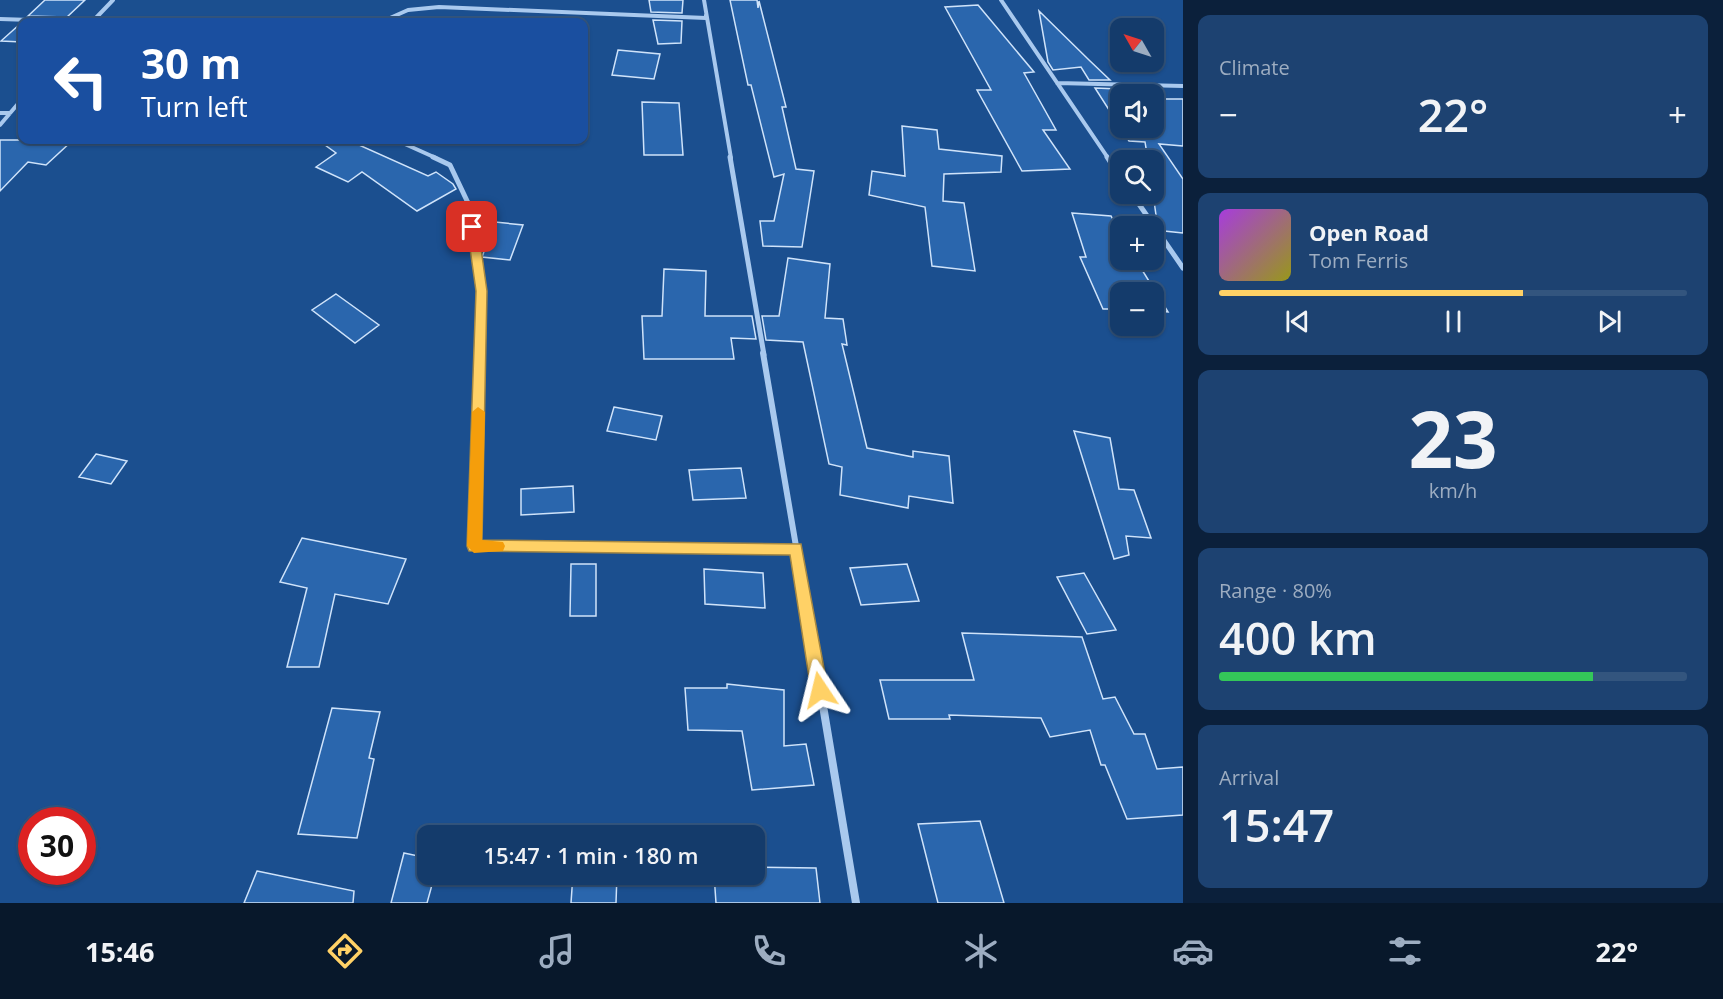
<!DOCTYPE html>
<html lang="en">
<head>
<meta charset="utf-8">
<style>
	:root { --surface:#143b6b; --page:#1d4271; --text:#f1f3f6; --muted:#9dadc1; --line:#33557e; --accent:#ffd166 }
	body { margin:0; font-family:"Open Sans",sans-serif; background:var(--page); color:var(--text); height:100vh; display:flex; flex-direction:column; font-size:22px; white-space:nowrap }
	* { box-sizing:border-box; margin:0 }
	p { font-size:20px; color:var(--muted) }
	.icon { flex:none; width:33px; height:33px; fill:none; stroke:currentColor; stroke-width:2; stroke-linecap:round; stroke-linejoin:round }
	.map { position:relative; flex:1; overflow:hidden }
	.sheet { display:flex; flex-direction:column; gap:15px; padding:15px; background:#0b203b; width:540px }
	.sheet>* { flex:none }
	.banner { position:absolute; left:18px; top:18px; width:570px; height:126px; border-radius:12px; box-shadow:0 2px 4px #0004,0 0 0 2px var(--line); background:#1a4fa0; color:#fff; overflow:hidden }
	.needle { width:39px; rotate:309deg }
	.controls { position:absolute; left:1110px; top:18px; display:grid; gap:12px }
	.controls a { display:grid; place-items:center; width:54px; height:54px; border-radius:12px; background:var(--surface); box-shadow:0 2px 4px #0004,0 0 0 2px var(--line); font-size:30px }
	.speed { position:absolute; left:18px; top:807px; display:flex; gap:12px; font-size:30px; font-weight:700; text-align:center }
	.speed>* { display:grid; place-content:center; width:78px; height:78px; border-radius:50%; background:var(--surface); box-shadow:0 2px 4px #0004,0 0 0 2px var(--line); line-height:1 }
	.speed .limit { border:9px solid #d22; background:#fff; color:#111 }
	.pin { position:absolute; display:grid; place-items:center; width:51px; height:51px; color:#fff; margin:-26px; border-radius:12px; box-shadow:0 3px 9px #0006 }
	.me { position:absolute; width:66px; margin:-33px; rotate:350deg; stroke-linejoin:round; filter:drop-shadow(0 0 4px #0008) }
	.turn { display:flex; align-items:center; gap:21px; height:126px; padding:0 24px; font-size:27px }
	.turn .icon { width:78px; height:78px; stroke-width:2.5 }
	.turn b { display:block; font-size:42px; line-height:51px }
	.big { font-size:45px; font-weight:600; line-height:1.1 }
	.sheet .card { flex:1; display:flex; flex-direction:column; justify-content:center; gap:9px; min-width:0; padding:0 21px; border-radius:12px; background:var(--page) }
	.sheet .dial { align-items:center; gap:0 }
	.dial b { font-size:78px; line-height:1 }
	.song { display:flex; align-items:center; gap:18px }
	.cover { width:72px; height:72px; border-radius:9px; background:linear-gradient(135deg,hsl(280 70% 55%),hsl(60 70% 35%)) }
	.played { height:6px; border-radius:3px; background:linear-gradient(90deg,var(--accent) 65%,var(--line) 65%) }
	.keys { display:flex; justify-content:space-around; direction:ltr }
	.heat { display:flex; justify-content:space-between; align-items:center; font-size:33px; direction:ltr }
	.charge { height:9px; border-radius:4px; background:linear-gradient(90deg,#34c759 80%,var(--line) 0) }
	.trip { position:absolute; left:417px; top:825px; width:348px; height:60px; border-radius:12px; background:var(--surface); box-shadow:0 2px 4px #0004,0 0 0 2px var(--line); font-weight:600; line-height:60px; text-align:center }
	.tab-bar { display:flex; height:96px; justify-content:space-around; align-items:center; background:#08182b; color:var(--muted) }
	.tab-bar .icon { width:42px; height:42px }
	.tab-bar .active { color:var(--accent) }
	.tab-bar b { font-size:27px; color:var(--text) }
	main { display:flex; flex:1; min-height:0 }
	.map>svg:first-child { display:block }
	.building { fill:#2a66ad; stroke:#cfe3fa; stroke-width:1.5 }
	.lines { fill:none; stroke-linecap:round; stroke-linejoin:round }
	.minor-far3 { stroke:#a9c9ee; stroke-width:4 }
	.minor-far2 { stroke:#a9c9ee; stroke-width:5 }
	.minor-far1 { stroke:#a9c9ee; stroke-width:6 }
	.minor { stroke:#a9c9ee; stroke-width:8 }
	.route { fill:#ffd166; stroke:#a68842; stroke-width:1.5 }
	.slow { fill:#f59e0b }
</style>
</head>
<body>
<main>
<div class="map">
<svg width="1183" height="903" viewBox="0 0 1183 903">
	<rect width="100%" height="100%" fill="#1b4f8f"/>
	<path class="building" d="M45,0H85L67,17L28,16Z
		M649,0H683L682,13L651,12Z
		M730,0H757L758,8L759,1L786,107H782L796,169L814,171L802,247L763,246L760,221H774L784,174L774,177L751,85H748Z
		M978,5L1034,72L1024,73L1056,130H1043L1070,169L1022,171L977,90H991L945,7Z
		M1039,11L1089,60L1110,80H1089L1081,67L1053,70L1048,62Z
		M653,20L682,21L681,43L658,44Z
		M20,24H22V42L1,41Z
		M618,50L660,54L654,79L612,75Z
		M1095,88L1119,89L1125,94H1120V127Z
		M1154,99H1183V146L1159,144L1183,179V233L1164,231L1157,222L1153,194L1154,160H1148L1145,142L1129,141L1121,128H1154Z
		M642,102L679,103L683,155H644Z
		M902,126L937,130L939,149L1002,156L1001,172L944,174L943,201L964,203L975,271L932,266L925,207L869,195L872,171L905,176Z
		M0,140H73L46,165L28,162L0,191Z
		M318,140H348L428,176L436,172L453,184L456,189L417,211L362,172L348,182L316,167L336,153Z
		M1072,213L1111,216L1120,233V260H1136L1168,312L1154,311V292H1120V309H1103L1080,257H1086Z
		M495,222L523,225L510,260L482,257Z
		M788,258L830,264L825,318L843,319L847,345L842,344L867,448L913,457V451L949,456L953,503L909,496L908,508L840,495L842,467L829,464L803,342L766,340L762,316H779Z
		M664,269L706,271L705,316H752L756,339L731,338L734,359H644L642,316H662Z
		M336,294L379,325L355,343L312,310Z
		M614,407L662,416L656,440L607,431Z
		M1074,431L1110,438L1119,489L1134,490L1151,538L1126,536L1129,555L1114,559Z
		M96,454L127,461L111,484L79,477Z
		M741,468L746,498L693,500L689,470Z
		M573,486L574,512L521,515V489Z
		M302,538L406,559L388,604L335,594L319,667H287L307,588L280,582Z
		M571,564H596V616H570Z
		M907,564L919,601L861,605L850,568Z
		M704,569L763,573L765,608L705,604Z
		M1084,573L1116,630L1087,634L1057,577Z
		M962,633L1082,637L1103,699L1115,697L1134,734H1145L1157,769L1183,767V815L1127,819L1105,765H1101L1090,730L1050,737L1041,718L949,715L950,719H889L880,680H974Z
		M727,684L784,690V746L806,744L814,785L752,790L742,731L688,730L685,688H727Z
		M332,708L380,712L369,758L374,759L357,838L298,834Z
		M980,821L1004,903H938L918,824Z
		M404,853L428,858V874H435L427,903H391Z
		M754,867L816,868L820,903H716L714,874H754Z
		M257,871L354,891L353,903H244Z
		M573,874H617L616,903H571Z"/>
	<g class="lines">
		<path class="minor-far3" d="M704,0L731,158
			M1001,0L1108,158
			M0,19L93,22
			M92,22L113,0
			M381,22L408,10L439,7L706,18V15
			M1057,83L1183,86
			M0,113H10
			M0,125L22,99
			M396,140L436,158"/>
		<path class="minor-far2" d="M433,157L450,165L469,205L481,291L479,355
			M730,157L764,355
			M1107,157L1120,177
			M1132,194L1183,268"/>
		<path class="minor-far1" d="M479,353L474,546L796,549
			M763,353L805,599"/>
		<path class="minor" d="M805,598L856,903"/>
	</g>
	<path class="route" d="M472,223L478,227L487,291L482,540L801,544L828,690L826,696L820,699L814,696L811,690L790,555L469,551L467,546L476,291L467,227Z"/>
	<path class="slow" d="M478,407L485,412L482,540L503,542L505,546L503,551L474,553L467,546L472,412Z"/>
</svg>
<div class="controls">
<a><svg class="needle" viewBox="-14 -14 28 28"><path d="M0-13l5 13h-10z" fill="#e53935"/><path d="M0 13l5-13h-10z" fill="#9dadc1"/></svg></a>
<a><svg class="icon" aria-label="sound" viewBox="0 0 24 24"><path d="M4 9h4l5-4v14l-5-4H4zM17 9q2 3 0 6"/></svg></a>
<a><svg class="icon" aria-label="search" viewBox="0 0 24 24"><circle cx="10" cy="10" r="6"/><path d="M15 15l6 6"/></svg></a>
<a>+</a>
<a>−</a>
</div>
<div class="speed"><div class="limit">30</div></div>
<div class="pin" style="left:472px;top:227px;background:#d93025"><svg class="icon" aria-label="arrive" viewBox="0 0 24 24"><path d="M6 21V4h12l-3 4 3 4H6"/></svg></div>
<svg class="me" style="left:820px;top:690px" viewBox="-20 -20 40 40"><path d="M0-17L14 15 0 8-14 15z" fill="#ffd166" stroke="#fff" stroke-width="4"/></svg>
<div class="trip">15:47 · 1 min · 180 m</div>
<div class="banner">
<div class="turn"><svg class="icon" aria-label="left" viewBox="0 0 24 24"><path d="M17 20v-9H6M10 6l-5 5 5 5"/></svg><div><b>30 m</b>Turn left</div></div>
</div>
</div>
<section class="sheet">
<div class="card"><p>Climate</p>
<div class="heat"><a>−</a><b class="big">22°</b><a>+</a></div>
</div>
<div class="card">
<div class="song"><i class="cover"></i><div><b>Open Road</b><p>Tom Ferris</p></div></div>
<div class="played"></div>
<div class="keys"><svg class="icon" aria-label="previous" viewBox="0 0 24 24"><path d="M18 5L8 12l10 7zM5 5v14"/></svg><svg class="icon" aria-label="pause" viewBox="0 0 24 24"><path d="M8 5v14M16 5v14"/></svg><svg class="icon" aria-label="next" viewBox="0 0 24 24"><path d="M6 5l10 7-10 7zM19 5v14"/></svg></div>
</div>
<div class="card dial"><b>23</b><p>km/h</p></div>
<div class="card"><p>Range · 80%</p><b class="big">400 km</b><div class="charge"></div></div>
<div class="card"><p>Arrival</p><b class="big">15:47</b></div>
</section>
</main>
<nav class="tab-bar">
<b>15:46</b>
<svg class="icon active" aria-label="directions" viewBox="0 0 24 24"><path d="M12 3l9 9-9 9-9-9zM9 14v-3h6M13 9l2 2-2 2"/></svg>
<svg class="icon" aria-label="music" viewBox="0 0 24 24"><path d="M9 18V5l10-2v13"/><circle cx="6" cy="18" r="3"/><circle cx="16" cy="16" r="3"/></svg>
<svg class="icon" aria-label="phone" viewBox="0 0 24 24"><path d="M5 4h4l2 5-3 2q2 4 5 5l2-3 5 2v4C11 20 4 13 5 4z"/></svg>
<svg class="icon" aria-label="climate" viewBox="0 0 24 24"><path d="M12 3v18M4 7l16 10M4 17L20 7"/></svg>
<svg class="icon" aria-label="car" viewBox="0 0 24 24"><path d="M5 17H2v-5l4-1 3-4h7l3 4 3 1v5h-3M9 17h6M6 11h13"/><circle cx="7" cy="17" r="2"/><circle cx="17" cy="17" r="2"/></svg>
<svg class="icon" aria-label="filters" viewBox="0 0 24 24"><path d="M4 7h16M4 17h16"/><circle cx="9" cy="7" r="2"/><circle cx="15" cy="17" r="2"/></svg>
<b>22°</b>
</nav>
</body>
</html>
